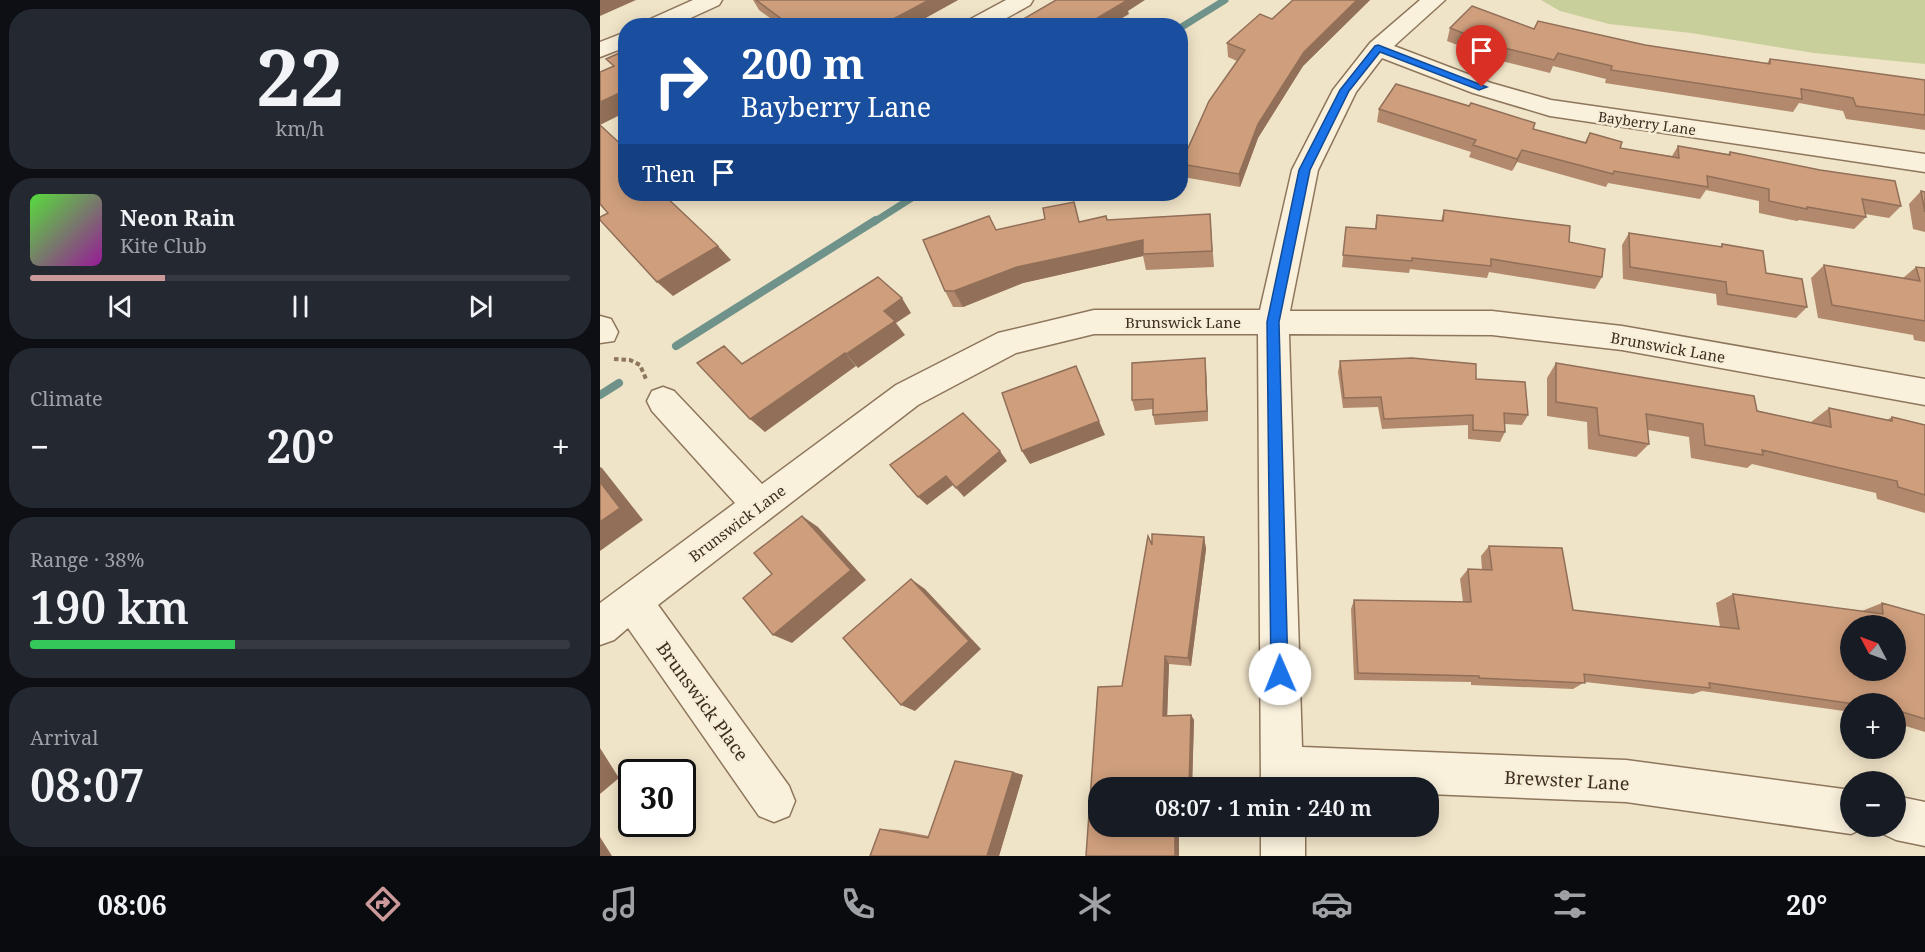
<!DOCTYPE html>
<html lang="en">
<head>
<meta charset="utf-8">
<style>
	:root { --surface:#171b24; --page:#242831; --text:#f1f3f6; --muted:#9ea1a6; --line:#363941; --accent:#cc999b }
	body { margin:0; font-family:"Noto Serif",serif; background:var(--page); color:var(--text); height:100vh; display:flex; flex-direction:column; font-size:22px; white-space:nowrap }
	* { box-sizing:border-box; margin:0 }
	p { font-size:20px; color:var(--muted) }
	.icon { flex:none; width:33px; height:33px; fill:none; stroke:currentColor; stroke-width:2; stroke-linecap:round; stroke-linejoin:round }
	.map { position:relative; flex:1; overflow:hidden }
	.sheet { display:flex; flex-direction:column; gap:9px; padding:9px; background:#0d0f14; width:600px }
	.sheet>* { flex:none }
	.guide { position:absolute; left:18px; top:18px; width:570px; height:183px; border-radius:24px; box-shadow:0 3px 15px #0003; background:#1a4fa0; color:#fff; overflow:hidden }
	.needle { width:39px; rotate:311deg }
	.fabs { position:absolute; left:1240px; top:615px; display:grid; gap:12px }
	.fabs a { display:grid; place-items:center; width:66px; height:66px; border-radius:50%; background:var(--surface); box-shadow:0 3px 15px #0003; font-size:30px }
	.speed { position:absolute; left:18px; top:759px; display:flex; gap:12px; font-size:30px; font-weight:700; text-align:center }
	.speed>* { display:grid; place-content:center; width:78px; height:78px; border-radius:50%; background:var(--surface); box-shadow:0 3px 15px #0003; line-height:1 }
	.speed .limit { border:3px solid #111; border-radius:9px; background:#fff; color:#111 }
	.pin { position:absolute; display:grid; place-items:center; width:51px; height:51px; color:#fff; margin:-62px -26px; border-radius:50% 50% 50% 0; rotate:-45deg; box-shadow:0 0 6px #0007 }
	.pin .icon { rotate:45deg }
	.me { position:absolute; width:66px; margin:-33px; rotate:359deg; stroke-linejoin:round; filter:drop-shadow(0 0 4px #0008) }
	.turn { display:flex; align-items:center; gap:21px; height:126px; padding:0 24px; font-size:27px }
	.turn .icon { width:78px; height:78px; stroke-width:2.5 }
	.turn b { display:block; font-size:42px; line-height:51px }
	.then { display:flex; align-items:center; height:57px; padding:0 24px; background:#0003; gap:12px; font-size:22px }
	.big { font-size:45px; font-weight:600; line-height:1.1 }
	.sheet .card { flex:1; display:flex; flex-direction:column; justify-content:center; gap:9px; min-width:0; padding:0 21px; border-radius:24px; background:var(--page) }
	.sheet .dial { align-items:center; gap:0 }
	.dial b { font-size:78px; line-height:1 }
	.song { display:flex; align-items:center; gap:18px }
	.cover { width:72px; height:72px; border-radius:9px; background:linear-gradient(135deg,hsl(110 70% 55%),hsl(300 70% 35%)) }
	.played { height:6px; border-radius:3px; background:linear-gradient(90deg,var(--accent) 25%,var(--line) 25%) }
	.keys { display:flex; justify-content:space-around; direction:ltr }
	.heat { display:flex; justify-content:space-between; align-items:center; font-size:33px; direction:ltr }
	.charge { height:9px; border-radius:4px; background:linear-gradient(90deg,#34c759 38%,var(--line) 0) }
	.trip { position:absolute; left:488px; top:777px; width:351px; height:60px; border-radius:24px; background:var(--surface); box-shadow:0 3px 15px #0003; font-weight:600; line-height:60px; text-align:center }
	.menu { display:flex; height:96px; justify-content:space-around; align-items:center; background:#090b0e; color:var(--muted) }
	.menu .icon { width:42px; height:42px }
	.menu .on { color:var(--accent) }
	.menu b { font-size:27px; color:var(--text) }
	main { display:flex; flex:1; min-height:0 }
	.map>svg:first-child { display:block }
	.green { fill:#c9cf9b }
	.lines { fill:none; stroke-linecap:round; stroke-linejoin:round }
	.stream-far1 { stroke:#6f938a; stroke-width:7 }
	.stream { stroke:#6f938a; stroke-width:8 }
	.minor-casing { stroke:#8d765c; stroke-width:3 }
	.path { stroke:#8d765c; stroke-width:4; stroke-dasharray:4.5 3; stroke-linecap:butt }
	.minor { fill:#faf1dc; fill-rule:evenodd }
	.wall { fill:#b2896c }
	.shaded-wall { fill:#916f58 }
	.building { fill:#cf9f7d; stroke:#916f58; stroke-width:1.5; fill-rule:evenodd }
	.route { fill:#1a73e8; stroke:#114b97; stroke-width:1.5 }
	.labels { text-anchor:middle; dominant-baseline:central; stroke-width:5; stroke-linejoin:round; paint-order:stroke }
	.far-street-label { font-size:14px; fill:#3d2e20; stroke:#f7eed8 }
	.street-label { font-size:15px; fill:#3d2e20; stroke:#f7eed8 }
	.near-street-label { font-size:18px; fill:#3d2e20; stroke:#f7eed8 }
</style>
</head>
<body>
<main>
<section class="sheet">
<div class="card dial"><b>22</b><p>km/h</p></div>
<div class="card">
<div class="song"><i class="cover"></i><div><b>Neon Rain</b><p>Kite Club</p></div></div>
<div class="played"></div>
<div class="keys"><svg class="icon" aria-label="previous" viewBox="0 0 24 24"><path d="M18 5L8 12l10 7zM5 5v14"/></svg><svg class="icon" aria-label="pause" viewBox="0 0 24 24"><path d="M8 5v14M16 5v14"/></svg><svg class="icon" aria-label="next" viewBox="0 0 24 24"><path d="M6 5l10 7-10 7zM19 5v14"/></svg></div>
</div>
<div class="card"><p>Climate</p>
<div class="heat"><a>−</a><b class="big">20°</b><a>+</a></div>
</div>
<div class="card"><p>Range · 38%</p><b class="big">190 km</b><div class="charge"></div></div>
<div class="card"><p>Arrival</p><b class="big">08:07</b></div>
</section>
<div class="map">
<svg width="1325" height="856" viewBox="0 0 1325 856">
	<rect width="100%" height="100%" fill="#f0e4c8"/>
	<path class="green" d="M941,0H1325V64L1214,53L1091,33L1009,24L960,11Z"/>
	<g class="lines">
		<path class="stream-far1" d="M580,28L625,0
			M274,222L318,194"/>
		<path class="stream" d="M76,346L276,220
			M0,395L19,383"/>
		<g class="minor-casing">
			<path id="minor" d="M93,0H122L119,5L73,26H43L46,21Z
				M406,0H433L430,5L392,26H364L367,21Z
				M820,0H845L794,46L891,83L951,100L1325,154V172L950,116L873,93L782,58L756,92L718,170L690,311H892L1022,326L1325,379V405L1022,350L892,335L689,334L702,747L1026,760L1251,790V826L1266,827L1251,834L1026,802L828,794V788H661L658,334H494L416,353L318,405L58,605L189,786L195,801L189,816L174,822L159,816L28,628L14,640L0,645V603L135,503L52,411L47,401L52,391L63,387L74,391L162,484L296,385L398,333L494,310H660L692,170L733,90L770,43Z
				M26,32V47L0,57V42Z
				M0,316L11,319L18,332L14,341L0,343Z
				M1296,796L1325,802V846L1296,840L1281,833L1278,826H1296Z
				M661,826H705V856H661Z"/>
		</g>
		<path class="path" d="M14,359L30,360L40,365L46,379"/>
		<use href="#minor" class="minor"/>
	</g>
	<path class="wall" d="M153,0H358L311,26H181L159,10Z
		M693,0H770L703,66L658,138L640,187L583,177L581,164L637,61L628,57L627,43L672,19Z
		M850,28L934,29L1167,63L1170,59L1325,80V130L1246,119L1243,111L1199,103L1193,112L1005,83L1006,79L953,66L950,73L893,59L847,41Z
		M869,106L935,123L933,129L985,142L990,133L1020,148L1072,156L1078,146L1128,154L1130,152L1301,206L1289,218L1265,214L1266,217L1254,229L1199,220L1197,221L1159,213V201L1106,190L1100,199L1008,183L1006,187L917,162L912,171L869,157L871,152L777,122L779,109Z
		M1321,191L1325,192V232L1313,229L1309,204Z
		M844,210L969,242L1002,277L995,289L889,272L887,278L810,269L809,273L742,267L746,227L775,229L777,215L841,221Z
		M610,214L614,267L546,270L543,256L423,283L363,307H353L345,291L396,230L507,220Z
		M1029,233L1120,247L1122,244L1166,273L1207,307L1196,318L1117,305L1116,294L1023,279L1022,245Z
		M1224,265L1303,278L1316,267L1325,268V342L1314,340L1313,335L1218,318L1211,278Z
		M740,361L876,379L928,415L922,425L905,424V432L900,442L868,439V425L782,429L778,407L743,408L738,372Z
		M956,363L1211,423V422L1229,408L1287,420L1292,417L1325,425V513L1277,499L1276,493L1152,464L1147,468L1091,458L1089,437L1048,430L1049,444L1036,457L988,449L987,422L947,416V378Z
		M606,369L608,421L555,425L553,415V409L535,411L532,400Z
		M552,534L604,537L606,549L591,666L569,664L567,716L591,715L594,720L592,788H498V826H579V856H486L498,687L522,686L548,536L552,545Z
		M889,546L973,610L1120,627L1116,603L1133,594L1262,611L1282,603L1325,615V732L1296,723V704H1251V712L1102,691L1093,694L985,682L973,689L871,685V682L754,680L751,609L754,600L863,602L860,579L868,569L882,570L881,556Z
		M413,772L423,775L399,856H270L280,829L297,830L329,836Z"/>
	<path class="shaded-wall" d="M0,0H36L0,16Z
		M329,0H358L311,26H280Z
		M523,0H545L528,11L529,14L509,26H484Z
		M757,0H770L703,66L658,138L640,187L639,174L658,124L704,52Z
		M26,90V112L0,125V102Z
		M922,150L917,162L912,171L917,159Z
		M62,194H71L65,197Z
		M543,240V256L423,283L363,307L354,291L417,267Z
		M118,246L131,260L73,296L57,282Z
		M302,298L311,313L296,323L305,335L258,368L246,354L284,311Z
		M245,353L256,366L165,432L150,419Z
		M605,358L606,369L608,421L607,411Z
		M499,421L505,435L430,464L422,451Z
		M400,451L407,461L364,497L356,488Z
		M0,467L2,468L43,520L0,551Z
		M346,476L353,485L327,505L318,497Z
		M202,516L218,527L266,580L192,643L173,635Z
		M604,537L606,549L591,666L588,658Z
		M311,579L325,589L381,649L315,711L301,705Z
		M565,656L569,664L567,721L563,716Z
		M591,715L594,720L592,788H589Z
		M0,748L19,778L0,794Z
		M413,772L423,775L399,856H387Z
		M575,826H579V856H575Z
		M0,837L12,856H0Z"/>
	<path class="building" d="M156,0H329L280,26H191Z
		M456,0H524L526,1L484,26H402L408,22L413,25Z
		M693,0H757L704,52L658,124L639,174L581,164L609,101L645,50L627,43L660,14L672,19Z
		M872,6L934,29L938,21L1045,45L1170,64V59L1325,80V115L1256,106L1253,98L1201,89L1202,99L1011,70L1012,66L958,53L954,60L896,46L850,28Z
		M26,50V90L0,102V72L14,66L6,59Z
		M796,84L869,106L871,103L935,123L933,129L986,143L990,133L1022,142L1020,148L1079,158L1078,146L1130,155V152L1220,170L1295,181L1301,206L1262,199L1266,217L1207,207V209L1169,201V189L1107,176L1108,187L1014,171L1013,174L922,150L917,159L873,145L876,140L779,109Z
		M0,125L26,149V194H63L118,246L57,282L0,220V217L8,213L0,204Z
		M1321,191L1325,192V212Z
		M474,202L479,222L506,216L507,220L610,214L612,251L543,254V240L417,267L354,291H345L323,240L389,216L396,230L445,219L443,208Z
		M844,210L970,226L969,242L1005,249L1002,277L891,259V266L812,258V261L743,255L746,227L776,229L777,215L843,221Z
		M1029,233L1122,247V244L1163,251L1166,273L1202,279L1207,307L1127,294L1126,282L1030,267Z
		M1224,265L1320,281L1316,267L1325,268V321L1232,305Z
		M278,277L302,298L284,311L295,321L246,354L245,353L150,419L97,363L124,346L142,364Z
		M605,358L607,411L553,415V399L532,400V363Z
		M812,358L876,364V379L925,382L928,415L904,413L905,432L873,430V415L784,419L781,397L744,398L740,361Z
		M956,363L1154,396L1157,411L1231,427L1229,408L1292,421V417L1325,425V495L1298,487L1297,481L1162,450L1163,455L1105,445L1103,424L1046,414L1049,444L999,435L997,408L956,402Z
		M476,366L499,421L422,451L402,393Z
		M363,413L400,451L356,488L346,476L318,497L290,465Z
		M0,482L20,508L0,522Z
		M202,516L251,570L173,635L143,598L172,574L154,553Z
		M552,534L604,537L588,658L565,656L563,716L591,715L589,788H498V826H575V856H486L498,687L522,686L548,536L552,545Z
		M889,546L962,548L973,610L1139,629L1133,594L1283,614L1282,603L1325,615V719L1296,710V704H1254L1109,683L1110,688L984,674L985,683L879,678V676L758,673L754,600L871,602L868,569L892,570ZM1251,626H1296V670H1251Z
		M311,579L369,641L301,705L243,638Z
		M355,761L413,772L387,856H270L280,829L328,838Z"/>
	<path class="route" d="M778,45L887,87L879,90L780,52L749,91L710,170L679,322L688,674L685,679L680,682L674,679L671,674L667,322L699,170L740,90L775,46Z"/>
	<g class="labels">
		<g class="far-street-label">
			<text transform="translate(1047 123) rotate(8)">Bayberry Lane</text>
		</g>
		<g class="street-label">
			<text x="583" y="322">Brunswick Lane</text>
			<text transform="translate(1068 347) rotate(10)">Brunswick Lane</text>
			<text transform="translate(137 523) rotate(-37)">Brunswick Lane</text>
		</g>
		<g class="near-street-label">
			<text transform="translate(103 701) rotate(54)">Brunswick Place</text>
			<text transform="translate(967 780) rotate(3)">Brewster Lane</text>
		</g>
	</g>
</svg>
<div class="fabs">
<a><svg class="needle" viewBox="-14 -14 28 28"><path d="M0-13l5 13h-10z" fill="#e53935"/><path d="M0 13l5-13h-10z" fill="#9ea1a6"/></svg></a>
<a>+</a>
<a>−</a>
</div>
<div class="speed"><div class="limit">30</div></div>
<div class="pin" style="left:882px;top:87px;background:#d93025"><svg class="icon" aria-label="arrive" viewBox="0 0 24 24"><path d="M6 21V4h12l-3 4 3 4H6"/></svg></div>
<svg class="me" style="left:680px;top:674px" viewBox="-20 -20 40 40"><circle r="19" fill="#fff"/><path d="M0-13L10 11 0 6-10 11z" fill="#1a73e8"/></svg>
<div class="trip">08:07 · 1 min · 240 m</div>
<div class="guide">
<div class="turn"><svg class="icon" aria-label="right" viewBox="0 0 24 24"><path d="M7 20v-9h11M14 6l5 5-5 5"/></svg><div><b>200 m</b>Bayberry Lane</div></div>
<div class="then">Then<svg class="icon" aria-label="arrive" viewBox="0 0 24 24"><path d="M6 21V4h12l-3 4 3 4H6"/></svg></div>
</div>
</div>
</main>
<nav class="menu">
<b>08:06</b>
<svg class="icon on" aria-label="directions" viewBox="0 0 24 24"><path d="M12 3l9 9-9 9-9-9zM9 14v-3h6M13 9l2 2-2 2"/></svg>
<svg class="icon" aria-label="music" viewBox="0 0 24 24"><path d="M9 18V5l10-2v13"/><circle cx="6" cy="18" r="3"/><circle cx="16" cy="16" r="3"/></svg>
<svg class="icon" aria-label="phone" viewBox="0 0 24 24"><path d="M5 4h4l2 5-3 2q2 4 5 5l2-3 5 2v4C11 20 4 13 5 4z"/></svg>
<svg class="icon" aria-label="climate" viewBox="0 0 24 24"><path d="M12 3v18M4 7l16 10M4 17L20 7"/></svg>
<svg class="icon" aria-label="car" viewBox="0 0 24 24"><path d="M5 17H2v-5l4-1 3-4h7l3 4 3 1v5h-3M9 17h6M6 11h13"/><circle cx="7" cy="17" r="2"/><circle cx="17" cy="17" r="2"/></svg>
<svg class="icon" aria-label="filters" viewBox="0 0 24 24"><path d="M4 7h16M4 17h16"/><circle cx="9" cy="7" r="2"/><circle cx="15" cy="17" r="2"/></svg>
<b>20°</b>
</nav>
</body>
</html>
